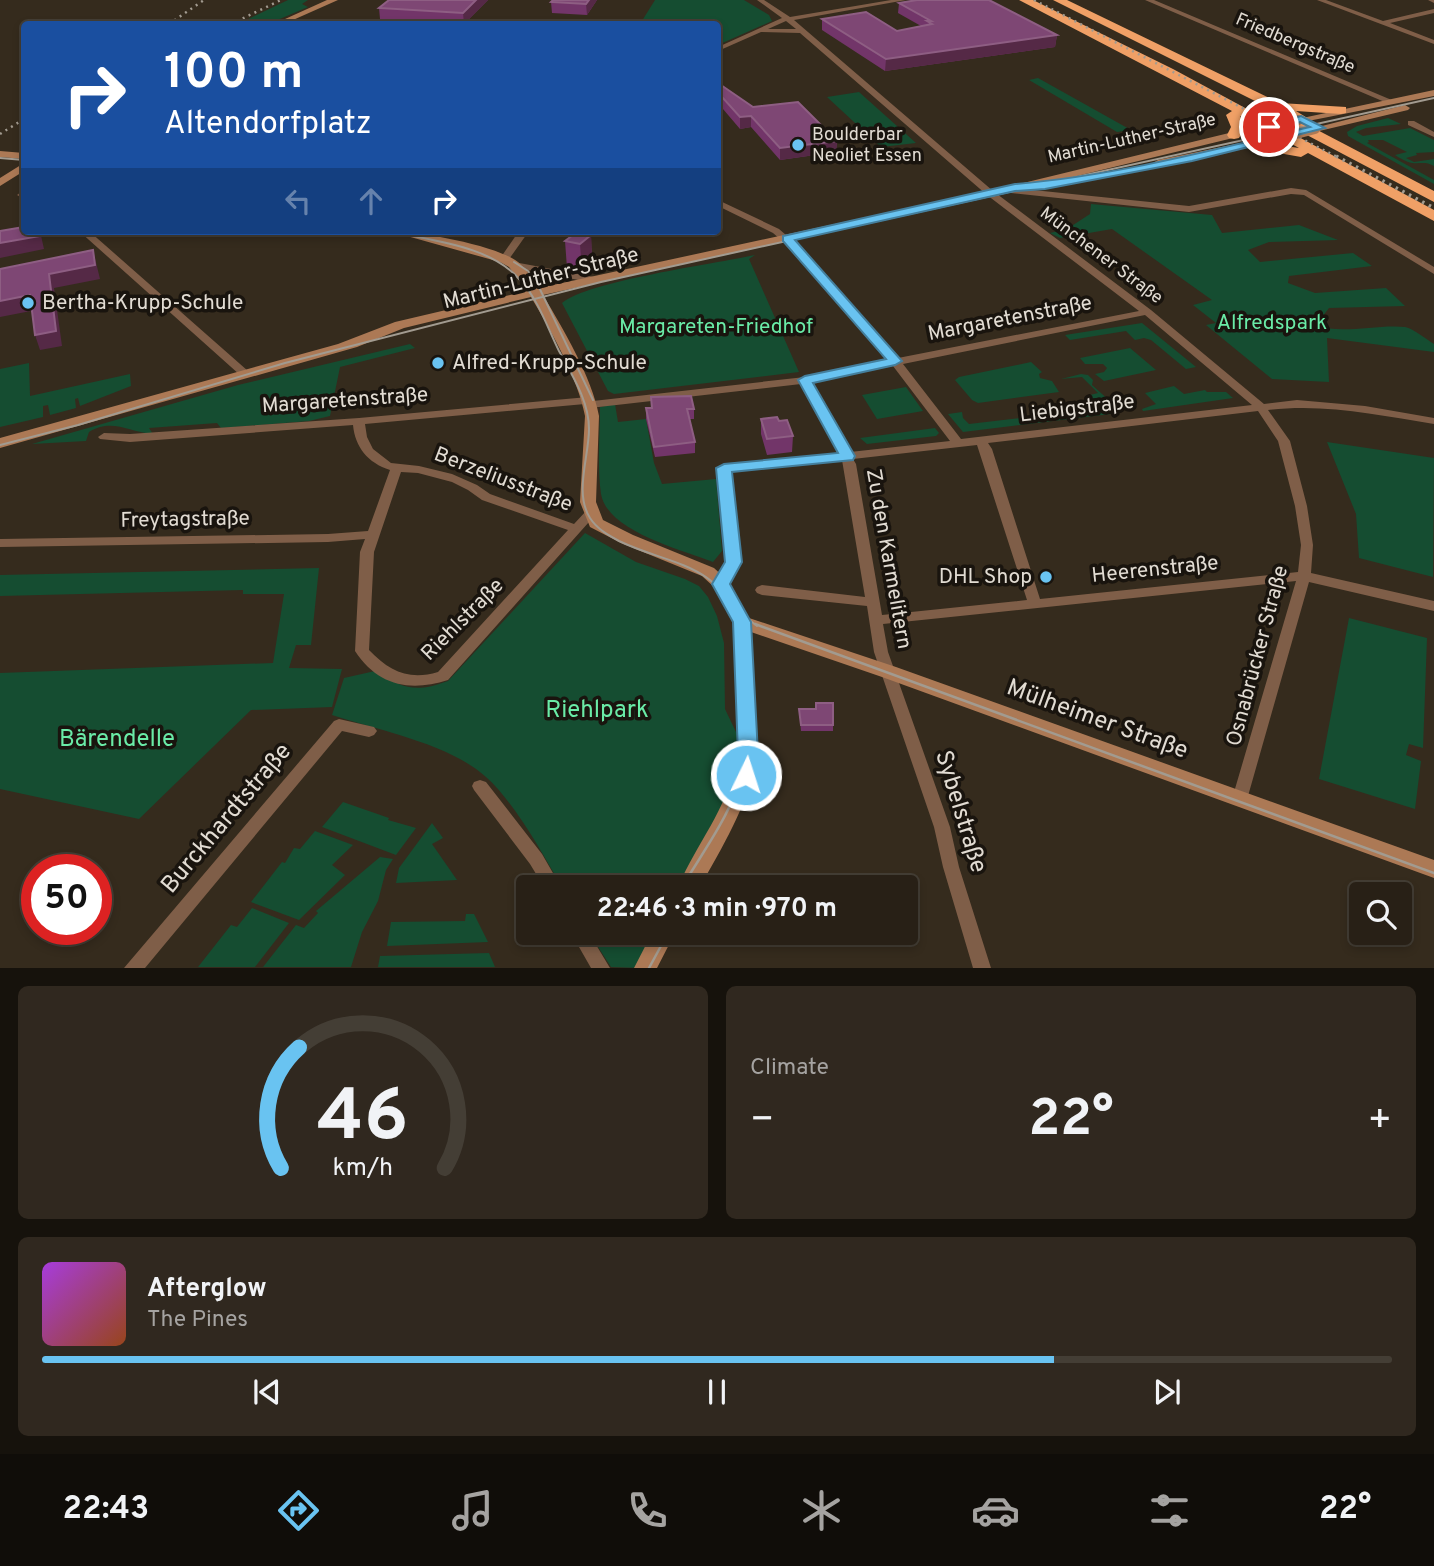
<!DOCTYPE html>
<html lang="en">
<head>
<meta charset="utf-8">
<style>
	:root { --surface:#282016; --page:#30281f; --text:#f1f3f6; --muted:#a5a3a1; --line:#443e35; --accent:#69c3f1 }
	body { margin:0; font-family:Overpass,sans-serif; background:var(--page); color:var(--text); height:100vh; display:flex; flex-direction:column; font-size:26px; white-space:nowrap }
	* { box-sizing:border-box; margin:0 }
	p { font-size:23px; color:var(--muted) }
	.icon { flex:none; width:38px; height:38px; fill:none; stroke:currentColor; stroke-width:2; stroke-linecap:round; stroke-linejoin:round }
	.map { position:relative; height:968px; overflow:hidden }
	.sheet { display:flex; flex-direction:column; gap:18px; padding:18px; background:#16120c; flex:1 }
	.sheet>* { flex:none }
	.top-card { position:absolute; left:21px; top:21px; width:700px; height:214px; border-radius:7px; box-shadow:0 4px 10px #0003,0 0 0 2px var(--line); background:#1a4fa0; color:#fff; overflow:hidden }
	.fabs { position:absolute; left:1349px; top:882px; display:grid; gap:14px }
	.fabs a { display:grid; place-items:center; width:63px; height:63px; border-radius:7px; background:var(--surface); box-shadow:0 4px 10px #0003,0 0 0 2px var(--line); font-size:35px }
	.speed { position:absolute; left:21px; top:854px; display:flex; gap:14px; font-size:35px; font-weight:700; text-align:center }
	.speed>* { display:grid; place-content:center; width:91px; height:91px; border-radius:50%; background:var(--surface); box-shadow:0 4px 10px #0003,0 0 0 2px var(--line); line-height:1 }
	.speed .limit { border:10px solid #d22; background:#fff; color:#111 }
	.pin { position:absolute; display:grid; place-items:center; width:60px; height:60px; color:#fff; margin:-30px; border:4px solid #fff; border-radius:50%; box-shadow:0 2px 7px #0007 }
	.me { position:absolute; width:77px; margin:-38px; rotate:4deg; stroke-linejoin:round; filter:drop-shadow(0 0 5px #0008) }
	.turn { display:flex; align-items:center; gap:24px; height:147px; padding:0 28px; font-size:32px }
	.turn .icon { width:91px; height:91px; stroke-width:2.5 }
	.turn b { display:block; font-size:49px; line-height:60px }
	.lanes { display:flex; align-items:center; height:66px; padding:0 28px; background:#0003; justify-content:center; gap:35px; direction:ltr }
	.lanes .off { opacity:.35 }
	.big { font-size:52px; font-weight:700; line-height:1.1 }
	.sheet .card { flex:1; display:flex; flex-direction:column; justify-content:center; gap:10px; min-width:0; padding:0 24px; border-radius:10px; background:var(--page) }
	.sheet .dial { align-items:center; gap:0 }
	.dial svg { height:182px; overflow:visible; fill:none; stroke:var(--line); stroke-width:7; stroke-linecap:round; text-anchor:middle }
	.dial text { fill:var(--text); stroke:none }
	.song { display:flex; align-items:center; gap:21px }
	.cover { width:84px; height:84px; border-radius:10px; background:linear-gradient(135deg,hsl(280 70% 55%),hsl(20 70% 35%)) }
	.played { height:7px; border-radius:4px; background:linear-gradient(90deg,var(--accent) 75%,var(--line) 75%) }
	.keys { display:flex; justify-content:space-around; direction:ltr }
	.heat { display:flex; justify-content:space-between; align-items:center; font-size:38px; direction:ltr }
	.sheet .tiles { flex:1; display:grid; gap:18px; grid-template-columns:1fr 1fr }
	.card:last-child { grid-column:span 2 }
	.trip { position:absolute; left:516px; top:875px; width:402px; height:70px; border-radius:7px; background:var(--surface); box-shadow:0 4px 10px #0003,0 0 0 2px var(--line); font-weight:700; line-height:70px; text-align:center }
	.tabs { display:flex; height:112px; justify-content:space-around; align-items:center; background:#100d09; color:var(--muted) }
	.tabs .icon { width:49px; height:49px }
	.tabs .current { color:var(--accent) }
	.tabs b { font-size:32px; color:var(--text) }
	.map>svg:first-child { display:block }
	.green { fill:#154d31 }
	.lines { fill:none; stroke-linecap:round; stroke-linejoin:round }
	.street { fill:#7f5e48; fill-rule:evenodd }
	.secondary { fill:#ac7955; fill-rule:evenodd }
	.highway { fill:#f0a066; fill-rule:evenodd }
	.tram-far1 { stroke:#a29b90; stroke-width:2 }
	.tram { stroke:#a29b90; stroke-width:2.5 }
	.rail-far1 { stroke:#a29b90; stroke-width:2.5; stroke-dasharray:2 4.5; stroke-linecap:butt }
	.rail { stroke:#a29b90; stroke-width:3.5; stroke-dasharray:2.5 5; stroke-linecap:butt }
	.secondary-bridge { stroke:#ac7955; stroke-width:10 }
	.wall { fill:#723569 }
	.shaded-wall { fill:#552946 }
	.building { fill:#7e4774; stroke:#8e5e83; stroke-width:2 }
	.route { fill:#69c3f1; stroke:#447f9d; stroke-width:2 }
	.poi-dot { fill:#69c3f1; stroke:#19140e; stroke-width:2.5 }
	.labels { text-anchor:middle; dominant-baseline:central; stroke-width:7; stroke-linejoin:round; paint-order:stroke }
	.far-street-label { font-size:18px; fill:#e2dcd3; stroke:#19140e }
	.far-poi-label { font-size:18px; fill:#e2dcd3; stroke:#19140e; text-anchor:start }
	.street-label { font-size:21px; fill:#e2dcd3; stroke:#19140e }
	.poi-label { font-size:21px; fill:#e2dcd3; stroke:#19140e; text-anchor:start }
	.park-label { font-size:21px; fill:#6aeba7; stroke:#19140e }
	.near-park-label { font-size:24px; fill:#6aeba7; stroke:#19140e }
	.near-street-label { font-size:24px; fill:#e2dcd3; stroke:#19140e }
</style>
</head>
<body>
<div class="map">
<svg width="1434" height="968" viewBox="0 0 1434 968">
	<rect width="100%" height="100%" fill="#352b1d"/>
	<path class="green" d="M288,0H308L302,4L308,7L268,24H238Z
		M655,0H744L769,15L772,21L718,45V24H640Z
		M1038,78L1131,130L1117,132L1029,80Z
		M859,92L916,143L881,147L827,97Z
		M1388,118L1401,124L1366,128L1356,132L1363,136L1410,128L1434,140V152L1416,153L1417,155L1406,158L1414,162L1434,159V166C1425,161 1421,164 1412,163C1406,162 1400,158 1395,155L1407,152L1383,140H1368L1369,142L1367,143L1434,180V184L1348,136L1347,132L1357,126Z
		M1091,204L1212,215L1222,233L1299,225L1338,240L1269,242L1248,250L1260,262L1353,253L1372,266L1289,276L1288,283L1315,293L1386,288L1405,306L1329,308L1316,325C1340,335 1377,324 1405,327C1414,329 1426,339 1434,344V352L1327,338L1329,382L1272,379L1206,325L1216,323L1193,305L1212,300L1112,229L1060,238L1050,233L1067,229L1090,214Z
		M755,255L749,259L799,372L614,394L608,391L562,303C588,281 714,264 755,255Z
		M1142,323L1196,367L1186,369L1151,340L1144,338L1135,340L1126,331L1070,340L1065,335Z
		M410,344L415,348L340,367L330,416L309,421L221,428L217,423L149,428L153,434C127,432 113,418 89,432L86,441L32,444L238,385Z
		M1130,348L1156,370L1104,381L1095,374L1104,372L1107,368L1103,364H1085L1080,358Z
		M1031,362L1042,372L1039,374L1040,378L1052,381L1059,392L978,403L972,400L955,380L959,377Z
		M29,363L30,396L130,374L131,386L80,406L78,398L75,399L76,408L50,415L48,405L43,406V417L0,427V369Z
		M1081,374L1088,375L1093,380L1092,385L1111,402H1106L1109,407H1114L1119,413L963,432L948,414L962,412L963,418L969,424L1095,409L1094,402L1086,396L1098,393L1082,377L1061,379Z
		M1174,386L1184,394L1205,390L1207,392H1226L1233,398L1143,411L1142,409L1156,404L1145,393Z
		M906,387L923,411L877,419L862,395Z
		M615,404L618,422L646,419L654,463L662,484L716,479L722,551L713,562C682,550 607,531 601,494C597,466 600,435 600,407Z
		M935,428L939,433L936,436L867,444L860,438Z
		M1327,442L1434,458L1433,577L1359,558L1356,514Z
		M585,533L636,562L685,579L699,586L708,597L717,616L724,643L725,709L747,755L728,813L686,887H562C542,853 515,803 486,777C448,743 380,731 332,715L344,678L375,671C404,689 415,693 448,681Z
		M319,568L311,645H296L289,668L342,669L332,707L251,710L139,819L0,789V673L273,663L284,594H243V590L0,596V575Z
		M1349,618L1427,638L1423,748L1409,744L1406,755L1421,761L1415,809L1319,779Z
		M343,802L389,818L388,820L416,828L396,855L322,827Z
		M432,823L443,838L432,844L457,880L396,883L399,868Z
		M315,831L353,845L332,865L345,875L299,920L251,902L282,862L285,863L294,848L300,849Z
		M380,857L393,859L386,870L378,901L362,932L351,967H263L296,925L304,928L318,913L316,911Z
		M252,908L289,923L255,967H198L231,925L237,927Z
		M466,914H474L488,942L387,946L391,922L465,921Z
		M589,933H661L641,968L611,967Z
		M489,953L495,967H378L380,956Z"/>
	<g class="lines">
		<path class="street" d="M757,0H764L790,17L891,0H906L794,20L993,191L1151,310L1264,404L1297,400L1365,406L1434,418V424C1379,415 1324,403 1268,410L1290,441L1307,506L1313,545L1311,573L1434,601V611L1309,582L1246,803L1240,805L1234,803L1232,799L1296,581L883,624L888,652L950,827L959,867L991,968H973L943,867L934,827L874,652L867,606L762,595L757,593L755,590L757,587L762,585L865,597L842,460L730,471L741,562L726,587H716L714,584L727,562L718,468L720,465L838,453L801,384L590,408L586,407L585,404L365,424L367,437L373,449L391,463L419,466L452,474L477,485L490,494L574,524L587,510L591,509L597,513L448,680C410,692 378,686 355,651L360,552L365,539L328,542L0,547V539L328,534L368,531L390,470C368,463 355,447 353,425L130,442L100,439L98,437L104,433L130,434L359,418L588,397L592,398L593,401L805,377L888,360L795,252L773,233L718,206V200L779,229L801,248L898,358L1139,311L987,195L800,33L761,32L718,51V47L782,18ZM786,21L796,29H768ZM1145,315L1252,405L961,439L903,364ZM893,366L950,441L850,452L812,382ZM1258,411L1278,441L1295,506L1301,545L1298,572L1040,599L992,449L988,443ZM977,445L1027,600L882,615L856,464L853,459ZM401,472L418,473L452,482L468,490L482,500L568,530L438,672C409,681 389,671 369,650L374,552Z
			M1145,0H1154L1394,101L1387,103Z
			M1317,0H1326L1383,21L1434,9V13L1390,23L1434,40V44Z
			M1428,0H1434V3Z
			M1408,121H1414L1434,132V137L1408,125Z
			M1005,187L1189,206L1291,188L1306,190L1434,267V274L1304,195L1291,194L1189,212L1002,192V188Z
			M21,192L24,193V199L17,195Z
			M34,231H54L49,234L0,243V237Z
			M79,231H89L248,371L249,373L248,375H240Z
			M519,231H529L507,262H501L499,260Z
			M514,262L594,277L599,280L594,283L511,267V263Z
			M339,719L374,727L377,731L374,735L369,737L342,731L145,968H124L334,721Z
			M480,780L486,782L542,854L561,887H544L530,864L474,790L472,786L474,782Z
			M571,933H589L610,968H591Z"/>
		<path class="secondary" d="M327,0H338L284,24H274Z
			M1434,90V96L1298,123L1293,120Z
			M1405,105L1410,108L1408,110L1315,132L1310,129Z
			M1262,125L1267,128L1266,130L1015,191L543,295C563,329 592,377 599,416L596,502L603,520L633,535L714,568L727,580L749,618L896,667L1434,860V878L882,677L751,632L758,754C749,803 724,844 700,887H678C699,839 728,809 738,754L733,622L714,587L702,576L621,543L590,527L580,502L585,416C578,378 551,331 531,297L404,328L357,347L0,448V438L338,344L395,322L527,291L509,267L500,262L389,231C417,231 496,245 518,262C527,269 532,279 539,288L1015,185Z
			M1281,135L1286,138L1285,140L1158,166L1153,163L1158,160Z
			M0,151L24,153V159L0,157Z
			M24,163V171L0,186V178Z
			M652,933H675L657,968H634Z"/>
		<path class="highway" d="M1019,0H1033L1173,69L1434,210V221L1308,153L1301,157L1250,148L1248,145L1255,141L1299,148L1240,116L1245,127L1239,138L1234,139L1229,138L1227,135L1231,127L1226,115L1232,111Z
			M1053,0H1067L1280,103L1346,107V113L1341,114L1296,111L1309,119L1304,123L1434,191V202L1286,124L1284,121L1289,118Z"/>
		<path class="tram-far1" d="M0,158L24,160
			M389,231C432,241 491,245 521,281C539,301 547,327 559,351C572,375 589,401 589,429C589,457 574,493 590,518C597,529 608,535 619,541C668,565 722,562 738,626
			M514,262L528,271L536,281L593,400
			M0,445L78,425L285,363L601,282L1434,98
			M732,606L757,626"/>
		<path class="tram" d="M755,624L1434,873
			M682,887C701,855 724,824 737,789C751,754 747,661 738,624
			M649,968L668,933"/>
		<path class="rail-far1" d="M1034,0L1339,158
			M169,24L204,0
			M231,24L281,0
			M0,134L24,119"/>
		<path class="rail" d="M1336,156L1434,208"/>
		<path class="secondary-bridge" d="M1262,128L1298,120
			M1281,138L1315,129"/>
	</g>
	<path class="wall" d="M389,0H488L464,24L380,19L379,8Z
		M597,0L587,15L552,13L551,2Z
		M899,3L1057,35L1055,47L885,71L822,30V19L897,31L921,26L898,13Z
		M718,83L753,107L837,141L836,152L780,160L751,127L740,129L723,109Z
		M591,235L592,262L582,271L567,268L565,241Z
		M646,408L694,409V419H690L695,442V453L655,457L646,419Z
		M761,419L779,421L793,436L792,452L767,455L761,434Z
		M816,703L833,725V731H801L799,709H815Z"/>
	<path class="shaded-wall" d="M476,0H488L464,24L463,13Z
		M589,0H597L587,15L586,4Z
		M1057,35L1055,47L885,71L886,59Z
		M723,98V109L718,110V99Z
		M751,116V127L740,129V117Z
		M837,141L836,152L780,160V148Z
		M40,231L44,249L0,258V243Z
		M591,235L592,262L582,271L580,244Z
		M93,250L100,279L54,288L62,346L40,350L35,335L49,274Z
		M30,295L36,310L0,317V301Z"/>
	<path class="building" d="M389,0H476L463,13L379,8Z
		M553,0H589L586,4L551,2Z
		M917,0H989L1057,35L886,59L822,19L866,12L897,31L932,24L927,21H931L899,3Z
		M718,83L753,107L798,102L837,141L780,148L751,116L740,117L723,98L718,99Z
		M24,227V231H39L40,236L0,243V231Z
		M577,232L591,235L580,244L565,241Z
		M93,250L95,265L49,274L56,331L35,335L30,295L0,301V269Z
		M691,396L694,409H687L695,442L654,447L646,408H652L651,397Z
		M777,417L779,421L787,420L793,436L767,439L761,419Z
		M816,703H833V725H801L799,709H816Z"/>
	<path class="route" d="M1301,116L1325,128L1192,161L1045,189L1015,191L795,240L902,361L895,365L813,383L855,456L853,460L732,472L742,562L730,584L751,622L758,754L753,781L746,783L738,781L735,775L738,754L733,622L712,584L725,562L716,468L724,464L838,453L798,380L805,376L886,359L783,241V236L1015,184C1114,176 1213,150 1310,127L1300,122L1269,130L1263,127Z"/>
	<g class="poi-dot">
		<circle cx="798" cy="145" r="7"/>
		<circle cx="28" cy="303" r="7"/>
		<circle cx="438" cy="363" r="7"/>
		<circle cx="1046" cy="577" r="7"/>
	</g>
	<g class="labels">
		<g class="far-street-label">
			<text transform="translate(1295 44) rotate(23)">Friedbergstraße</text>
			<text transform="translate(1132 139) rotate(-13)">Martin-Luther-Straße</text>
			<text transform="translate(1101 256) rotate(37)">Münchener Straße</text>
		</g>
		<g class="far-poi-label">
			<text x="812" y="135">Boulderbar<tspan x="812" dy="21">Neoliet Essen</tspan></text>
		</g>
		<g class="street-label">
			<text transform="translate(541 279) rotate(-14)">Martin-Luther-Straße</text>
			<text transform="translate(1010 319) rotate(-11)">Margaretenstraße</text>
			<text transform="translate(345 401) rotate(-4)">Margaretenstraße</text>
			<text transform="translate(1077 409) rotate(-7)">Liebigstraße</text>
			<text transform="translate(503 480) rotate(21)">Berzeliusstraße</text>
			<text transform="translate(185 520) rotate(-1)">Freytagstraße</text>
			<text transform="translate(888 559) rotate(80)">Zu den Karmelitern</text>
			<text transform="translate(1155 570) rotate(-6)">Heerenstraße</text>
			<text transform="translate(463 620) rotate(-45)">Riehlstraße</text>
			<text transform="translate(1258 656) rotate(-75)">Osnabrücker Straße</text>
		</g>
		<g class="poi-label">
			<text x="42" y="303">Bertha-Krupp-Schule</text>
			<text x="452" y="363">Alfred-Krupp-Schule</text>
			<text x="1032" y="577" text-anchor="end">DHL Shop</text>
		</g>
		<g class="park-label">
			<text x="1272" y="323">Alfredspark</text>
			<text x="716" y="327">Margareten-Friedhof</text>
		</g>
		<g class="near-park-label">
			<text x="597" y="711">Riehlpark</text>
			<text x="117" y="740">Bärendelle</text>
		</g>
		<g class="near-street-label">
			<text transform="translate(1097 720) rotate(20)">Mülheimer Straße</text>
			<text transform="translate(960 812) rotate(73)">Sybelstraße</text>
			<text transform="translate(227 819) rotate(-50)">Burckhardtstraße</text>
		</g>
	</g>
</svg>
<div class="fabs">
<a><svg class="icon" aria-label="search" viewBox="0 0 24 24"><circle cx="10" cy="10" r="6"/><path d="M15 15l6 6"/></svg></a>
</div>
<div class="speed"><div class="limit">50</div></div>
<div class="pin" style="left:1269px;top:127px;background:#d93025"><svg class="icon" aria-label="arrive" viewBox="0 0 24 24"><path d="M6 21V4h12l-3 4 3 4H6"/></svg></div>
<svg class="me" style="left:746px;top:775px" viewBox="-20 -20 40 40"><circle r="17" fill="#69c3f1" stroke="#fff" stroke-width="3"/><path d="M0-11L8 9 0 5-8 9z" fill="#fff"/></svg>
<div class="trip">22:46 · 3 min · 970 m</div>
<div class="top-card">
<div class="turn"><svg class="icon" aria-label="right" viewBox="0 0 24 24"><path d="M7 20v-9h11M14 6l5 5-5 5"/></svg><div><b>100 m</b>Altendorfplatz</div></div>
<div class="lanes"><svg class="icon off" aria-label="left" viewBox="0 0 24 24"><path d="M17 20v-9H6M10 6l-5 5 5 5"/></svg><svg class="icon off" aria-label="ahead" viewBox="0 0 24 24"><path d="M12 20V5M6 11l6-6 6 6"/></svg><svg class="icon" aria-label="right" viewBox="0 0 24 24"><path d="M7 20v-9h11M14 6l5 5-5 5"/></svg></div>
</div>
</div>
<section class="sheet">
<div class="tiles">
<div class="card dial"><svg viewBox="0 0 100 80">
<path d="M14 69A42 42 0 1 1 86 69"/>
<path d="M14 69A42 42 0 0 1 22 16" stroke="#69c3f1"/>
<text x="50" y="56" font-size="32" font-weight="700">46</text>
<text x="50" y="72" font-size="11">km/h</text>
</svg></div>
<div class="card"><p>Climate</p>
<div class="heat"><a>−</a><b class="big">22°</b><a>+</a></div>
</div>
<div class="card">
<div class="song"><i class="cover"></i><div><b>Afterglow</b><p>The Pines</p></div></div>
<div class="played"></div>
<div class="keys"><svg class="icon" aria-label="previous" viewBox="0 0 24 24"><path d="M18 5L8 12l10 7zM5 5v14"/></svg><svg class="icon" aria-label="pause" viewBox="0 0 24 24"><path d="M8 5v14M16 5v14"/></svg><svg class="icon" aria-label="next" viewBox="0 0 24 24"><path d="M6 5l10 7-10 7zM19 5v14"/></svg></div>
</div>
</div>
</section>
<nav class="tabs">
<b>22:43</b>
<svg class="icon current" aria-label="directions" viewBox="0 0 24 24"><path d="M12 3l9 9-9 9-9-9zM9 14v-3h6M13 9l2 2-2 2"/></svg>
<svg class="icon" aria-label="music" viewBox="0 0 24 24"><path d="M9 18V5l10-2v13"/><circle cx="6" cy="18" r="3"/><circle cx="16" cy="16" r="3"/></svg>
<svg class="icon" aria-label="phone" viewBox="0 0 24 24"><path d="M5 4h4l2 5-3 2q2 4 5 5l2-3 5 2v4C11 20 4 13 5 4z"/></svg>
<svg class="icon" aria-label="climate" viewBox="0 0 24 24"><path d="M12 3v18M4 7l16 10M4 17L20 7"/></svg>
<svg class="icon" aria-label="car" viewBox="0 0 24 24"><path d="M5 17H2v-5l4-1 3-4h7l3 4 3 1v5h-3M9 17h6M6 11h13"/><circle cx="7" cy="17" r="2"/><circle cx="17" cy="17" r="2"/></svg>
<svg class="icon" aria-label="filters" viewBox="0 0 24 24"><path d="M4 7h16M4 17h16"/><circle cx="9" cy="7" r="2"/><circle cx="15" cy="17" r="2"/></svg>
<b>22°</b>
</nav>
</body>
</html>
